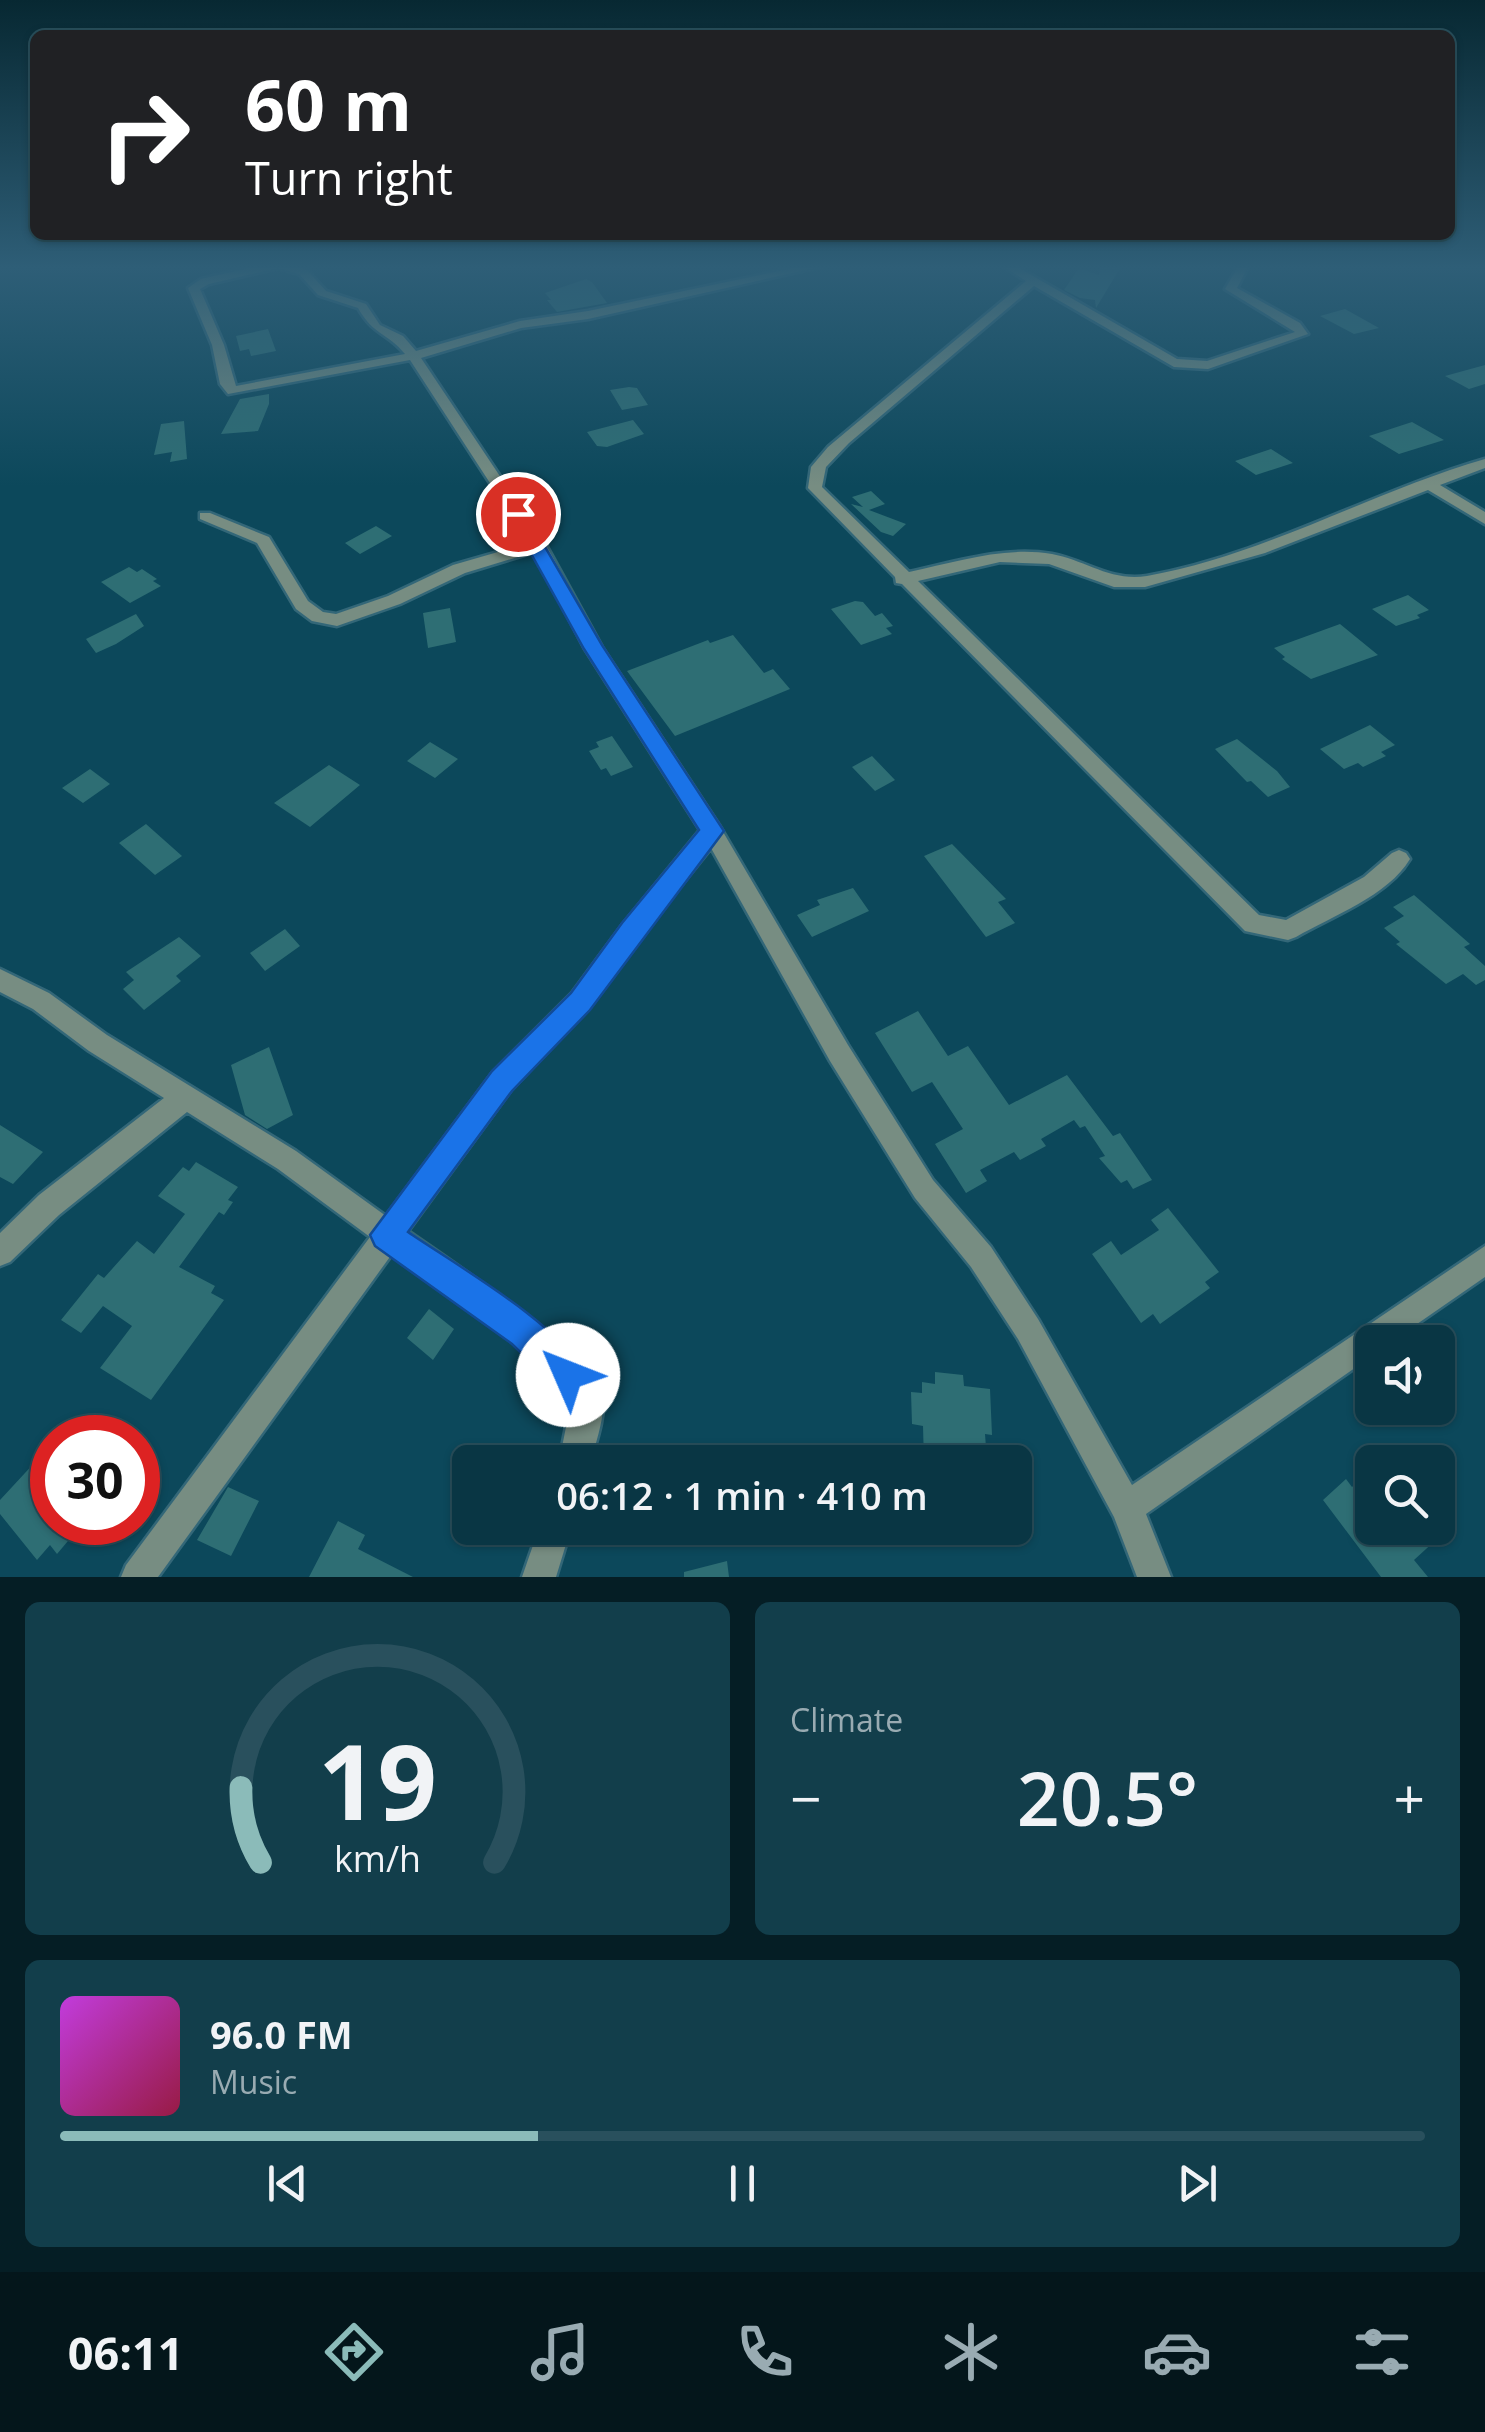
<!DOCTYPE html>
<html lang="en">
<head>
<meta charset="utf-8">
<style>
	:root { --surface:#093644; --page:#123e4b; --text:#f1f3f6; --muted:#99abb2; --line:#29505d; --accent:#8bbbb9 }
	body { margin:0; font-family:"Open Sans",sans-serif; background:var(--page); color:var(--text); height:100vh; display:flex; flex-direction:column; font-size:38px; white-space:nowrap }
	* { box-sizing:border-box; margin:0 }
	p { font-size:32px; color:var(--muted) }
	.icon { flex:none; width:55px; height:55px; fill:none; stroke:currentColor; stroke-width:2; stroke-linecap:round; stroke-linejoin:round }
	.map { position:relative; height:1577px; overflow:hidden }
	.drawer { display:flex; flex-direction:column; gap:25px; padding:25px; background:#051e25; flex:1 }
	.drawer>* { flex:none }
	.banner { position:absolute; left:30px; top:30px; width:1425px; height:210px; border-radius:15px; box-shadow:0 2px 8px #0004,0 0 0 2px var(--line); background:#202124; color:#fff; overflow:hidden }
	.controls { position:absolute; left:1355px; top:1325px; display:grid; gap:20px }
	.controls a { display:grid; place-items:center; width:100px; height:100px; border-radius:15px; background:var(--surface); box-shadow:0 2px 8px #0004,0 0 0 2px var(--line); font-size:50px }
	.speed { position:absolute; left:30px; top:1415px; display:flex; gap:20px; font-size:50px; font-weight:700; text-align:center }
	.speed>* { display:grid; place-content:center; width:130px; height:130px; border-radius:50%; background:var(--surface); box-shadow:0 2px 8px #0004,0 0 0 2px var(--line); line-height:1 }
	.speed .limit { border:15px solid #d22; background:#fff; color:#111 }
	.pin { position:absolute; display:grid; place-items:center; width:85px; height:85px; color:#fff; margin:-42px; border:5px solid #fff; border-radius:50%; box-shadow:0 2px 10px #0007 }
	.me { position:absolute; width:110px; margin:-55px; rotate:314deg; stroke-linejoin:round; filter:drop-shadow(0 0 8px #0008) }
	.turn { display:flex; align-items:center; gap:35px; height:210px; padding:0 50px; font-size:45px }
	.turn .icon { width:130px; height:130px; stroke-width:2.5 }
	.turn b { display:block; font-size:70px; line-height:85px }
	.big { font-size:75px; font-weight:600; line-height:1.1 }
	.drawer .widget { flex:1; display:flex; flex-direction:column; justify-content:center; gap:15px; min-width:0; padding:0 35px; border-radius:15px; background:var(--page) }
	.drawer .dial { align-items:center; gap:0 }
	.dial svg { height:260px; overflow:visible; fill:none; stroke:var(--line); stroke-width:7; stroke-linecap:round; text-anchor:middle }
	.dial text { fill:var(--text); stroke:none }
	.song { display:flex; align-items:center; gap:30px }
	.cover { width:120px; height:120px; border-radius:15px; background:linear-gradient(135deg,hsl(290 70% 55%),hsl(340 70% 35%)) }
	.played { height:10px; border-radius:5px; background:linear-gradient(90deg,var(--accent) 35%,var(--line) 35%) }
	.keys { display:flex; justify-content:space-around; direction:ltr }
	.heat { display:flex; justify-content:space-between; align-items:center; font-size:55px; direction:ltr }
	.drawer .tiles { flex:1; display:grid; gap:25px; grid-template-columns:1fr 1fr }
	.widget:last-child { grid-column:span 2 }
	.trip { position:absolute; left:452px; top:1445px; width:580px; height:100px; border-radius:15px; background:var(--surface); box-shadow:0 2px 8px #0004,0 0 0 2px var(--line); font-weight:600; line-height:100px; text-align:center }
	.tab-bar { display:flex; height:160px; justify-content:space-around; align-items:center; background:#04161b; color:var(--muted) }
	.tab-bar .icon { width:70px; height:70px }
	.tab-bar .on { color:var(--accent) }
	.tab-bar b { font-size:45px; color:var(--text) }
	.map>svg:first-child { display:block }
	.building { fill:#2e6e74 }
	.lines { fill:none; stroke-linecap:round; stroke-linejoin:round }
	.minor-casing { stroke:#336778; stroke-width:5 }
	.minor { fill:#778d82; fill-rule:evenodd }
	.route { fill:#1a73e8; stroke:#114b97; stroke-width:2.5 }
</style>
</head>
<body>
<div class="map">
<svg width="1485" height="1577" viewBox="0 0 1485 1577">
	<rect width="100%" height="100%" fill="#0c485b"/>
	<path class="building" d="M1101,265H1122L1096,308L1095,300L1080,298L1064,290L1079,268L1099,275Z
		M586,279L592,282L607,303L557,312L547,300H551L545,293Z
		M1345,309L1379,328L1354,334L1320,316Z
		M268,329L276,351L251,356L249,349L240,351L236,336Z
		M1485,365V384L1469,389L1445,376Z
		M629,387L637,388L648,405L622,410L610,390Z
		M269,394V404L258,431L221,434L240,399Z
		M633,420L644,434L607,447L597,446L587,432Z
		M184,421L187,459L170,462L172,452L154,455L161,424Z
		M1412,422L1444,440L1399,454L1369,436Z
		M1271,449L1293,463L1256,475L1235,461Z
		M871,491L885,504L869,510L906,524L893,536L881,532L851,504L863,507L852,497Z
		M376,526L392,536L360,554L345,543Z
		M129,567L137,572L142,569L157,579L153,581L161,586L130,603L101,582Z
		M1408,595L1429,610L1417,615L1420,618L1396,626L1372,609Z
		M855,601L863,602L875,616L882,613L893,626L886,628L892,634L861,645L831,609Z
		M450,608L456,642L428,648L423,613Z
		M136,614L144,626L116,644L96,653L86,639Z
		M1340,624L1378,655L1311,679L1282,659L1285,657L1274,648Z
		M733,635L764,673L773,669L790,689L675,736L627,671L708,640L710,643Z
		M1370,725L1395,745L1381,752L1386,756L1363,767L1358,763L1344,769L1320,749Z
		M612,736L633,767L611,776L606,768L601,770L589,751L599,747L596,742Z
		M1237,739L1277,771L1290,787L1268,797L1251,781L1247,782L1215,749Z
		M430,742L458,759L435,778L407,761Z
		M872,756L895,780L875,791L852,767Z
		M329,765L360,785L310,827L274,803Z
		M90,769L110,784L83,803L62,788Z
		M146,824L182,856L155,875L119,843Z
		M952,844L1006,899L998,902L1015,923L986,937L924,856Z
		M853,888L869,911L812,937L797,915L820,905L817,900Z
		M1414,895L1470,944L1464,947L1485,966V980L1476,985L1463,974L1446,984L1396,944L1400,942L1384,928L1404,916L1393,907Z
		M285,929L300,946L265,971L250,953Z
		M179,937L201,956L176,976L181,981L144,1010L123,989L134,980L126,972Z
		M918,1011L948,1056L968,1046L1009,1105L1067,1075L1113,1136L1120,1133L1152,1180L1133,1189L1127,1180L1121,1183L1099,1158L1105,1156L1085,1126L1080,1128L1074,1120L1041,1139L1046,1146L1020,1160L1014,1152L980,1170L987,1181L966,1193L935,1144L963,1129L932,1082L912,1092L875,1033Z
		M269,1047L293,1115L267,1129L245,1115L231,1065Z
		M0,1125L43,1152L13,1184L0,1177Z
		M196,1162L238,1187L228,1200L233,1202L224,1215L219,1212L179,1267L215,1286L211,1293L224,1300L151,1400L100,1368L132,1326L103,1306L81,1333L61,1320L98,1274L104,1278L137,1241L154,1254L185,1214L158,1196L183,1167L189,1171Z
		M1168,1208L1219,1272L1205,1282L1210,1288L1160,1324L1153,1314L1141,1323L1092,1254L1111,1241L1121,1255L1159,1230L1151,1220Z
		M429,1309L454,1329L433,1360L407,1338Z
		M935,1372L963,1375L964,1386L990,1389L992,1435L985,1434L987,1461L924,1462L923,1426L912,1424L911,1392L922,1393V1382L935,1384Z
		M37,1460L52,1478V1522H84L57,1554L50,1545L37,1560L0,1514V1500Z
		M1372,1469V1528H1449L1414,1560L1428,1577H1381L1323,1500L1346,1479L1352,1487Z
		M228,1487L259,1501L231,1556L197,1540Z
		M338,1521L365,1535L358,1549L413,1577H309Z
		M727,1561L729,1577H684V1572Z"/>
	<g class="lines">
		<g class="minor-casing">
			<path id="minor" d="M262,265H291L307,270L326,291L366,304L380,325L403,336L416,351L520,321L588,311L808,265H828L588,319L521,328L421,358L546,545L602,647L719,825L848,1045L933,1180L991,1247L1038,1319L1132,1485L1485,1246V1277L1391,1342H1372V1356L1146,1514L1171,1577H1137L1114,1517L1018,1339L971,1267L915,1198L830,1061L711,848L639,938L588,1009L511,1090L408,1231C446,1258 602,1360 603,1402C604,1421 595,1444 591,1462H559L572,1397L513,1342L392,1254L158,1577H121L126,1565L370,1237L278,1169L187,1112L59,1215L10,1262L0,1266V1233L39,1195L164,1098L89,1051L33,1009L0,992V969L49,993L107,1035L296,1151L386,1216L493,1072L572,993L623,924L700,830L585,649L534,552L465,573L400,604L337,626L312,621L296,609L257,543L200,519V513H210L269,537L308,601L323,612L336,614L388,596L453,565L529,543L410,360L228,394L220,384L212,345L188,288L201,279ZM278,268L299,274L318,295L358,308C374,336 387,332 405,354L236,386L224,345L200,289L209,284Z
				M1001,265H1014L1177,359L1207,361L1295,332L1225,289L1239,265H1249L1237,288L1300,323L1308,334L1208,369L1174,367L1034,286L849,443L826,467L822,487L909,572C956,562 1004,546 1052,554C1085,560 1111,582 1147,576C1265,555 1371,492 1485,459V468L1440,485L1485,512V524L1428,490L1265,553L1145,587H1114L1049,564L1000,562L918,581L1259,915L1286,920L1364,877L1392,853L1399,850L1406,853L1410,859C1388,896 1332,916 1296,937L1288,940L1245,931L902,584L896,583L895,577L808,488L811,467L828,447L1026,281Z
				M539,1528H571L556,1577H522Z"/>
		</g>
		<use href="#minor" class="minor"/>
	</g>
	<linearGradient id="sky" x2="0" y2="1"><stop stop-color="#072832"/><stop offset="0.55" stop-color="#2e5e77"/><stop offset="1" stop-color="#2e5e77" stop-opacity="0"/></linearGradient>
	<rect width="1485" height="486" fill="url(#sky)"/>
	<path class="route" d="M518,509L526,514L602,645L724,831L590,1010L512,1091L408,1232C453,1263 565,1327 585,1375L580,1387L568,1392L556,1387L512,1344L375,1246L370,1235L492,1071L571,993L622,923L699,830L584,649L509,514Z"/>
</svg>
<div class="controls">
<a><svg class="icon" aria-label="sound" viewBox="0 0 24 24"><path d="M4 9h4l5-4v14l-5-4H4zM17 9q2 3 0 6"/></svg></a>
<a><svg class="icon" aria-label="search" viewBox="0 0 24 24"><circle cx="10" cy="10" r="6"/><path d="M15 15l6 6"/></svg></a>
</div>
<div class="speed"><div class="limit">30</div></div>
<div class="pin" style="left:518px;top:514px;background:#d93025"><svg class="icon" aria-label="arrive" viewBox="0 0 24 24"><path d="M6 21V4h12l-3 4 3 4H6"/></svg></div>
<svg class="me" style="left:568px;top:1375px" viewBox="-20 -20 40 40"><circle r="19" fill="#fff"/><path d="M0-13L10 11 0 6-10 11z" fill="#1a73e8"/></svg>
<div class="trip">06:12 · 1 min · 410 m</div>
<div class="banner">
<div class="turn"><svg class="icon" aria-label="right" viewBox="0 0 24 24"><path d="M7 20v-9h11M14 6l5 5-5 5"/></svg><div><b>60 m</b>Turn right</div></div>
</div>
</div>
<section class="drawer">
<div class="tiles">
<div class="widget dial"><svg viewBox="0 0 100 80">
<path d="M14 69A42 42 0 1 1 86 69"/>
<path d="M14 69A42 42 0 0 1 8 46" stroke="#8bbbb9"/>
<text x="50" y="56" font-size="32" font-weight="700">19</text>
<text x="50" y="72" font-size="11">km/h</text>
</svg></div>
<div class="widget"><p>Climate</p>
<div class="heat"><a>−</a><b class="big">20.5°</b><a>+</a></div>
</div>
<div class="widget">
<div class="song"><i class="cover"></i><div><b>96.0 FM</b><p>Music</p></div></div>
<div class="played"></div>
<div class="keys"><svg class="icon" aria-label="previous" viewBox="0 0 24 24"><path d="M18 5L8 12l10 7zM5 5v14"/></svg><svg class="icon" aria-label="pause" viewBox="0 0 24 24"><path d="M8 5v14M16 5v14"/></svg><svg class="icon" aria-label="next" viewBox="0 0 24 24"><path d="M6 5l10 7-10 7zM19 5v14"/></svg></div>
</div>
</div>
</section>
<nav class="tab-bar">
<b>06:11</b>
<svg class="icon on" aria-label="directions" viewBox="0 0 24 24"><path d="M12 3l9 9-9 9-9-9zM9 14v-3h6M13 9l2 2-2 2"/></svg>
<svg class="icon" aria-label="music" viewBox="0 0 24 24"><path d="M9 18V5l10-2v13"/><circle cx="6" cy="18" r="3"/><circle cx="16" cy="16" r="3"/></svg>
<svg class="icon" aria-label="phone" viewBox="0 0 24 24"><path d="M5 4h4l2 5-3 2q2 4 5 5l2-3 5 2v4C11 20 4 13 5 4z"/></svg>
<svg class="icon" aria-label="climate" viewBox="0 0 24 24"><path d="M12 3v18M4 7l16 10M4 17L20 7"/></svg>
<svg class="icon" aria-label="car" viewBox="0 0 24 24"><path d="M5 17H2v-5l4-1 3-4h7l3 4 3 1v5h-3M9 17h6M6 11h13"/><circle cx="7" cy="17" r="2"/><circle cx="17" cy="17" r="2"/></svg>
<svg class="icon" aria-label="filters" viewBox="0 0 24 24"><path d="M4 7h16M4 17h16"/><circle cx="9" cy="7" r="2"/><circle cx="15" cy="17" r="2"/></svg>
</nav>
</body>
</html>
